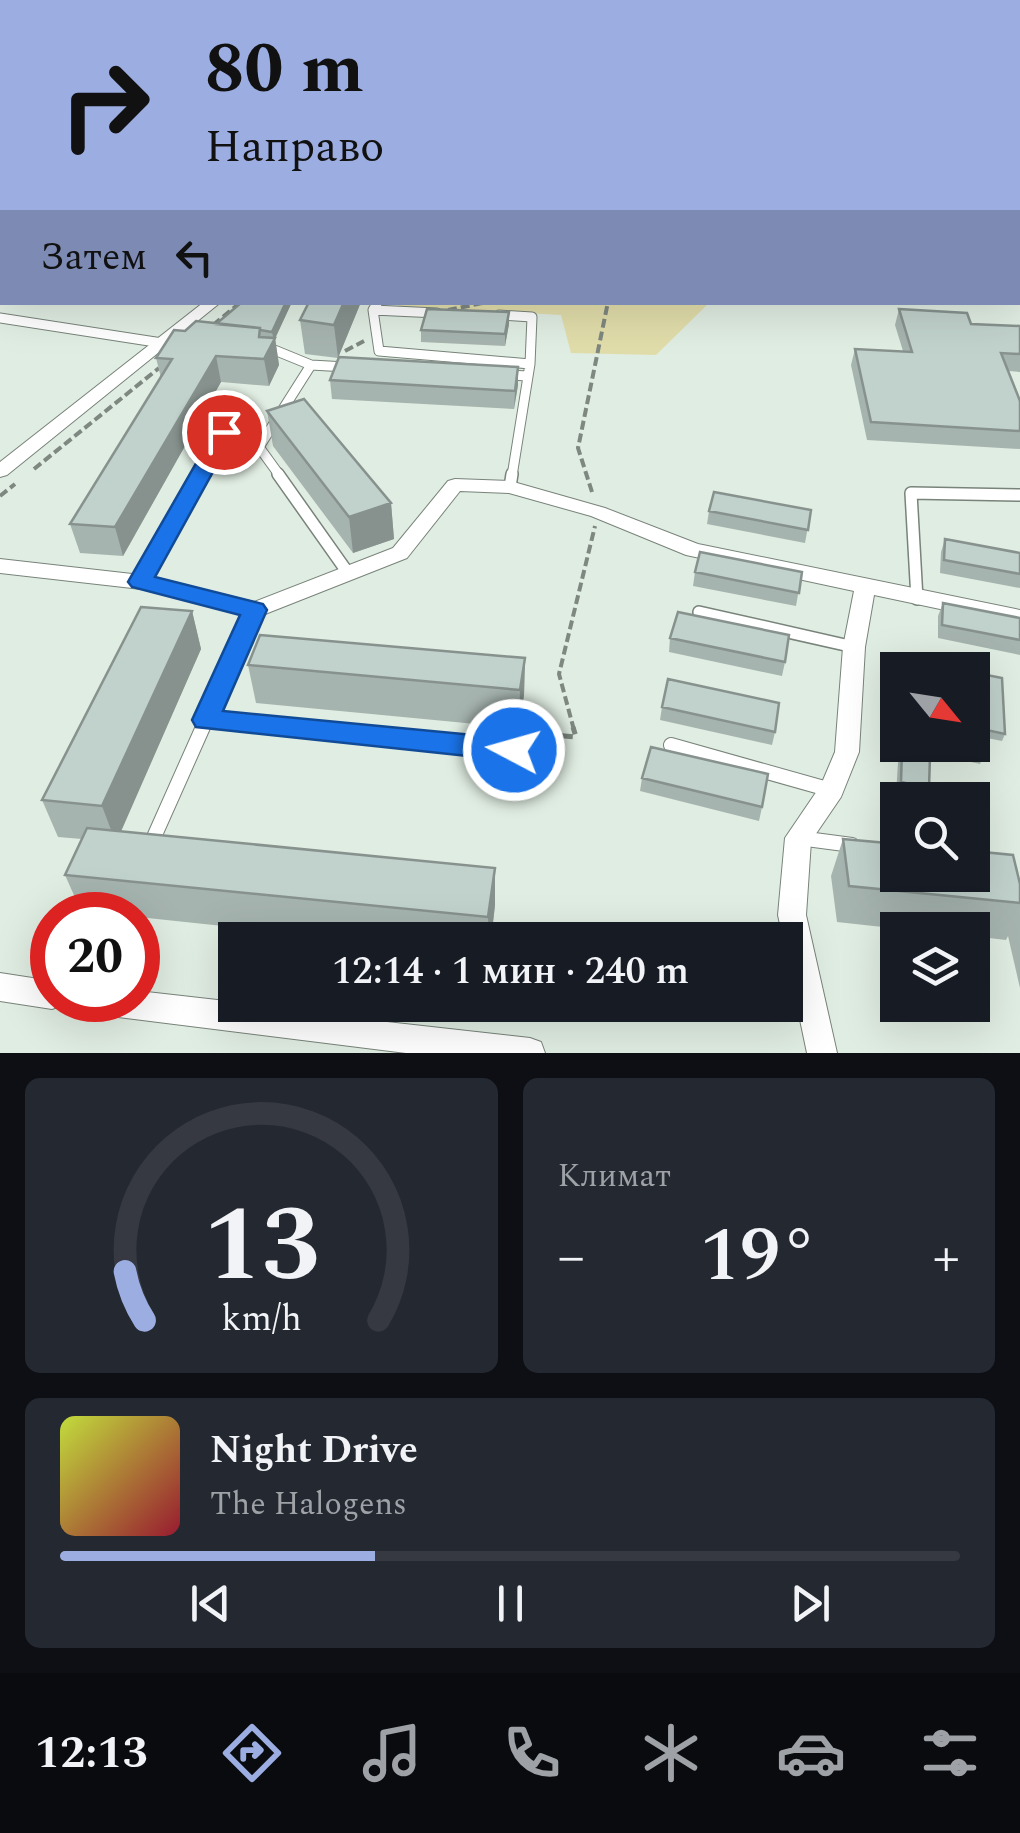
<!DOCTYPE html>
<html lang="ru">
<head>
<meta charset="utf-8">
<style>
	:root { --surface:#171b24; --page:#242831; --text:#f1f3f6; --muted:#9ea1a6; --line:#363941; --accent:#9cade1 }
	body { margin:0; font-family:Spectral,serif; background:var(--page); color:var(--text); height:100vh; display:flex; flex-direction:column; font-size:38px; white-space:nowrap }
	* { box-sizing:border-box; margin:0 }
	p { font-size:32px; color:var(--muted) }
	.icon { flex:none; width:55px; height:55px; fill:none; stroke:currentColor; stroke-width:2; stroke-linecap:round; stroke-linejoin:round }
	.map { position:relative; height:1053px; overflow:hidden }
	.drawer { display:flex; flex-direction:column; gap:25px; padding:25px; background:#0d0f14; flex:1 }
	.drawer>* { flex:none }
	.banner { position:absolute; left:0px; top:0px; width:1020px; height:305px; box-shadow:0 10px 40px #0002; background:#9cade1; color:#111; overflow:hidden }
	.needle { width:65px; rotate:120deg }
	.tools { position:absolute; left:880px; top:652px; display:grid; gap:20px }
	.tools a { display:grid; place-items:center; width:110px; height:110px; border-radius:0px; background:var(--surface); box-shadow:0 10px 40px #0002; font-size:50px }
	.speed { position:absolute; left:30px; top:892px; display:flex; gap:20px; font-size:50px; font-weight:700; text-align:center }
	.speed>* { display:grid; place-content:center; width:130px; height:130px; border-radius:50%; background:var(--surface); box-shadow:0 10px 40px #0002; line-height:1 }
	.speed .limit { border:15px solid #d22; background:#fff; color:#111 }
	.pin { position:absolute; display:grid; place-items:center; width:85px; height:85px; color:#fff; margin:-42px; border:5px solid #fff; border-radius:50%; box-shadow:0 2px 10px #0007 }
	.me { position:absolute; width:110px; margin:-55px; rotate:276deg; stroke-linejoin:round; filter:drop-shadow(0 0 8px #0008) }
	.turn { display:flex; align-items:center; gap:35px; height:210px; padding:0 40px; font-size:45px }
	.turn .icon { width:130px; height:130px; stroke-width:2.5 }
	.turn b { display:block; font-size:70px; line-height:85px }
	.then { display:flex; align-items:center; height:95px; padding:0 40px; background:#0003; gap:20px; font-size:38px }
	.big { font-size:75px; font-weight:600; line-height:1.1 }
	.drawer .card { flex:1; display:flex; flex-direction:column; justify-content:center; gap:15px; min-width:0; padding:0 35px; border-radius:15px; background:var(--page) }
	.drawer .dial { align-items:center; gap:0 }
	.dial svg { height:260px; overflow:visible; fill:none; stroke:var(--line); stroke-width:7; stroke-linecap:round; text-anchor:middle }
	.dial text { fill:var(--text); stroke:none }
	.song { display:flex; align-items:center; gap:30px }
	.cover { width:120px; height:120px; border-radius:15px; background:linear-gradient(135deg,hsl(70 70% 55%),hsl(350 70% 35%)) }
	.played { height:10px; border-radius:5px; background:linear-gradient(90deg,var(--accent) 35%,var(--line) 35%) }
	.keys { display:flex; justify-content:space-around; direction:ltr }
	.heat { display:flex; justify-content:space-between; align-items:center; font-size:55px; direction:ltr }
	.drawer .tiles { flex:1; display:grid; gap:25px; grid-template-columns:1fr 1fr }
	.card:last-child { grid-column:span 2 }
	.trip { position:absolute; left:218px; top:922px; width:585px; height:100px; border-radius:0px; background:var(--surface); box-shadow:0 10px 40px #0002; font-weight:600; line-height:100px; text-align:center }
	.tabs { display:flex; height:160px; justify-content:space-around; align-items:center; background:#090b0e; color:var(--muted) }
	.tabs .icon { width:70px; height:70px }
	.tabs .on { color:var(--accent) }
	.tabs b { font-size:45px; color:var(--text) }
	.map>svg:first-child { display:block }
	.green { fill:#e1ddaa }
	.lines { fill:none; stroke-linecap:round; stroke-linejoin:round }
	.river { fill:#83d7d8; fill-rule:evenodd }
	.service-far2-casing { stroke:#78837a; stroke-width:11 }
	.service-far1-casing { stroke:#78837a; stroke-width:14 }
	.service-casing { stroke:#78837a; stroke-width:16 }
	.minor-casing { stroke:#78837a; stroke-width:2 }
	.primary-casing { stroke:#cccdcc; stroke-width:3 }
	.path-far2 { stroke:#7e8780; stroke-width:2.5; stroke-dasharray:5 2.5; stroke-linecap:butt }
	.path-far1 { stroke:#7e8780; stroke-width:4; stroke-dasharray:9 4; stroke-linecap:butt }
	.path { stroke:#7e8780; stroke-width:5; stroke-dasharray:14 6; stroke-linecap:butt }
	.service-far2 { stroke:#fff; stroke-width:9 }
	.service-far1 { stroke:#fff; stroke-width:11 }
	.service { stroke:#fff; stroke-width:14 }
	.minor { fill:#fff; fill-rule:evenodd }
	.primary { fill:#bed39e; fill-rule:evenodd }
	.wall { fill:#a6b4af }
	.shaded-wall { fill:#87928e }
	.building { fill:#c1d1cb; stroke:#87928e; stroke-width:2.5 }
	.route { fill:#1a73e8; stroke:#114b97; stroke-width:2.5 }
</style>
</head>
<body>
<div class="map">
<svg width="1020" height="1053" viewBox="0 0 1020 1053">
	<rect width="100%" height="100%" fill="#e0ede2"/>
	<path class="green" d="M399,302L709,303L656,355L571,353L561,315L398,306Z"/>
	<g class="lines">
		<path class="river" d="M503,0H519L520,2H503Z
			M1020,38V50H1018V39Z"/>
		<g class="service-far2-casing">
			<path id="service-far2" d="M378,302L373,310L379,351L530,364L512,476
				M373,310L437,313
				M499,315L532,317L530,364
				M0,318L162,343
				M267,347L311,365L346,367
				M508,375L528,376
				M200,476L241,402
				M280,476L259,447L311,365"/>
		</g>
		<g class="service-far1-casing">
			<path id="service-far1" d="M278,474L348,573
				M510,487L512,474
				M141,582L201,474
				M917,599L911,493L1020,495
				M699,612L854,647
				M205,720L306,730
				M202,730L255,610"/>
		</g>
		<g class="service-casing">
			<path id="service" d="M280,727L514,750
				M671,745L831,790
				M799,838L852,845
				M150,846L203,727"/>
		</g>
		<g class="minor-casing">
			<path id="minor" d="M537,0H547L549,2H539Z
				M748,0H759L761,2H751Z
				M940,0H950L952,2H942Z
				M204,302H221L7,475L0,477V462Z
				M455,479L510,481L605,508L698,544L1020,610V626L874,595L865,647L859,752L841,797L811,841L806,915L837,1053H807L778,915L785,838L821,785L835,752L843,647L854,591L686,555L591,516L509,493L460,491L407,558L255,618L141,589L0,573V559L141,575L254,602L393,548L448,481Z
				M0,973L52,981V1000H65L63,1005L52,1009L0,1001Z
				M138,991L235,1002V1005L530,1038L541,1042L545,1053H406L94,1014L83,1010L79,1000H138Z"/>
		</g>
		<g class="primary-casing">
			<path id="primary" d="M0,3H2V11H0Z"/>
		</g>
		<path class="path-far2" d="M1018,230L1020,234"/>
		<path class="path-far1" d="M448,310L488,302
			M213,325L241,302
			M345,351L364,341
			M34,469L159,368
			M592,492L578,448L608,302
			M0,496L15,484
			M574,730L559,674L595,526"/>
		<path class="path" d="M519,732L576,737L573,727"/>
		<use href="#service-far2" class="service-far2"/>
		<use href="#service-far1" class="service-far1"/>
		<use href="#service" class="service"/>
		<use href="#minor" class="minor"/>
		<use href="#primary" class="primary"/>
	</g>
	<path class="wall" d="M1018,80H1020V211L1018,206Z
		M2,125V174H0V126Z
		M0,225H2V262H0Z
		M242,302H292L275,338L279,365L269,386L221,382L123,556L80,553L70,524L161,378L156,358L185,331L216,324Z
		M309,302H361L338,358L305,354L300,320Z
		M899,309L971,324L1020,326V372L1008,371L1020,401V449L867,440L851,365L855,349L903,351L895,325Z
		M509,324L505,346L421,342V330Z
		M330,380L518,385L514,409L332,399Z
		M267,411L391,503L394,539L353,553L273,446Z
		M811,510L805,543L707,524L709,511Z
		M945,539L1020,553V588L940,573L941,552Z
		M695,572H802L796,606L693,586Z
		M943,603L1020,618V655L938,638V616Z
		M192,611L201,649L120,832L495,868V905L491,940H357L138,917V915H116L81,911L65,875L82,839L58,837L42,800Z
		M670,638L785,662L782,676L669,652Z
		M525,658L524,695L519,728L256,703L248,665Z
		M972,672L1005,734L1002,741L982,737L983,757L980,764L944,756V745H972Z
		M662,707L775,732L772,745L660,720Z
		M902,750L929,788L925,800H917L896,795L898,763Z
		M642,778L762,807L759,821L640,791Z
		M843,839L1020,884V988L1008,936L1006,940L972,936V930H910L837,922L831,876Z"/>
	<path class="shaded-wall" d="M286,302H292L274,341L272,332Z
		M344,302H361L338,358L334,325Z
		M509,312V324L505,346V334Z
		M275,338L279,365L269,386L264,359Z
		M216,356L221,382L123,556L115,527Z
		M518,367V385L514,409L515,391Z
		M391,503L394,539L353,553L349,517Z
		M192,611L201,649L116,843L102,806Z
		M525,658L524,695L519,728L520,690Z
		M495,868V905L491,940H489L488,917Z"/>
	<path class="building" d="M1018,80H1020V189L1018,185Z
		M2,125V156H0V126Z
		M0,225H2V243H0Z
		M242,302H286L272,332L260,330V328L216,324Z
		M309,302H344L334,325L300,320Z
		M427,309L509,312L505,334L421,330Z
		M899,309L967,313L971,324L1020,326V354L1001,353L1020,401V431L871,422L855,349L912,352Z
		M196,321L260,328L259,337L275,338L264,359L216,356L115,527L70,524L172,359L156,358L174,330L185,331Z
		M339,357L518,367L515,391L330,380Z
		M304,399L391,503L349,517L267,411Z
		M714,492L811,510L808,530L709,511Z
		M945,539L1020,553V574L944,560Z
		M700,552L802,572L799,593L695,572Z
		M943,603L1020,618V640L942,625Z
		M141,607L192,611L102,806L42,800Z
		M678,612L789,635L785,662L670,638Z
		M260,635L525,658L520,690L248,665Z
		M972,672L1002,678L1005,734L982,729L983,757L947,749V745H972Z
		M668,679L779,703L775,732L662,707Z
		M651,747L768,774L762,807L642,778Z
		M902,750L930,756L929,788L901,782Z
		M87,828L495,868L488,917L65,875Z
		M843,839L898,844V875H972V851L1013,855L1020,884V903L849,886Z"/>
	<path class="route" d="M224,426L235,432L155,577L263,604L267,610L223,711L514,739L524,742L528,750L524,758L514,761L196,727L192,720L240,615L132,587L128,582L214,432Z"/>
</svg>
<div class="tools">
<a><svg class="needle" viewBox="-14 -14 28 28"><path d="M0-13l5 13h-10z" fill="#e53935"/><path d="M0 13l5-13h-10z" fill="#9ea1a6"/></svg></a>
<a><svg class="icon" aria-label="search" viewBox="0 0 24 24"><circle cx="10" cy="10" r="6"/><path d="M15 15l6 6"/></svg></a>
<a><svg class="icon" aria-label="layers" viewBox="0 0 24 24"><path d="M12 4l9 5-9 5-9-5zM3 14l9 5 9-5"/></svg></a>
</div>
<div class="speed"><div class="limit">20</div></div>
<div class="pin" style="left:224px;top:432px;background:#d93025"><svg class="icon" aria-label="arrive" viewBox="0 0 24 24"><path d="M6 21V4h12l-3 4 3 4H6"/></svg></div>
<svg class="me" style="left:514px;top:750px" viewBox="-20 -20 40 40"><circle r="17" fill="#1a73e8" stroke="#fff" stroke-width="3"/><path d="M0-11L8 9 0 5-8 9z" fill="#fff"/></svg>
<div class="trip">12:14 · 1 мин · 240 m</div>
<div class="banner">
<div class="turn"><svg class="icon" aria-label="right" viewBox="0 0 24 24"><path d="M7 20v-9h11M14 6l5 5-5 5"/></svg><div><b>80 m</b>Направо</div></div>
<div class="then">Затем<svg class="icon" aria-label="left" viewBox="0 0 24 24"><path d="M17 20v-9H6M10 6l-5 5 5 5"/></svg></div>
</div>
</div>
<section class="drawer">
<div class="tiles">
<div class="card dial"><svg viewBox="0 0 100 80">
<path d="M14 69A42 42 0 1 1 86 69"/>
<path d="M14 69A42 42 0 0 1 8 54" stroke="#9cade1"/>
<text x="50" y="56" font-size="32" font-weight="700">13</text>
<text x="50" y="72" font-size="11">km/h</text>
</svg></div>
<div class="card"><p>Климат</p>
<div class="heat"><a>−</a><b class="big">19°</b><a>+</a></div>
</div>
<div class="card">
<div class="song"><i class="cover"></i><div><b>Night Drive</b><p>The Halogens</p></div></div>
<div class="played"></div>
<div class="keys"><svg class="icon" aria-label="previous" viewBox="0 0 24 24"><path d="M18 5L8 12l10 7zM5 5v14"/></svg><svg class="icon" aria-label="pause" viewBox="0 0 24 24"><path d="M8 5v14M16 5v14"/></svg><svg class="icon" aria-label="next" viewBox="0 0 24 24"><path d="M6 5l10 7-10 7zM19 5v14"/></svg></div>
</div>
</div>
</section>
<nav class="tabs">
<b>12:13</b>
<svg class="icon on" aria-label="directions" viewBox="0 0 24 24"><path d="M12 3l9 9-9 9-9-9zM9 14v-3h6M13 9l2 2-2 2"/></svg>
<svg class="icon" aria-label="music" viewBox="0 0 24 24"><path d="M9 18V5l10-2v13"/><circle cx="6" cy="18" r="3"/><circle cx="16" cy="16" r="3"/></svg>
<svg class="icon" aria-label="phone" viewBox="0 0 24 24"><path d="M5 4h4l2 5-3 2q2 4 5 5l2-3 5 2v4C11 20 4 13 5 4z"/></svg>
<svg class="icon" aria-label="climate" viewBox="0 0 24 24"><path d="M12 3v18M4 7l16 10M4 17L20 7"/></svg>
<svg class="icon" aria-label="car" viewBox="0 0 24 24"><path d="M5 17H2v-5l4-1 3-4h7l3 4 3 1v5h-3M9 17h6M6 11h13"/><circle cx="7" cy="17" r="2"/><circle cx="17" cy="17" r="2"/></svg>
<svg class="icon" aria-label="filters" viewBox="0 0 24 24"><path d="M4 7h16M4 17h16"/><circle cx="9" cy="7" r="2"/><circle cx="15" cy="17" r="2"/></svg>
</nav>
</body>
</html>
